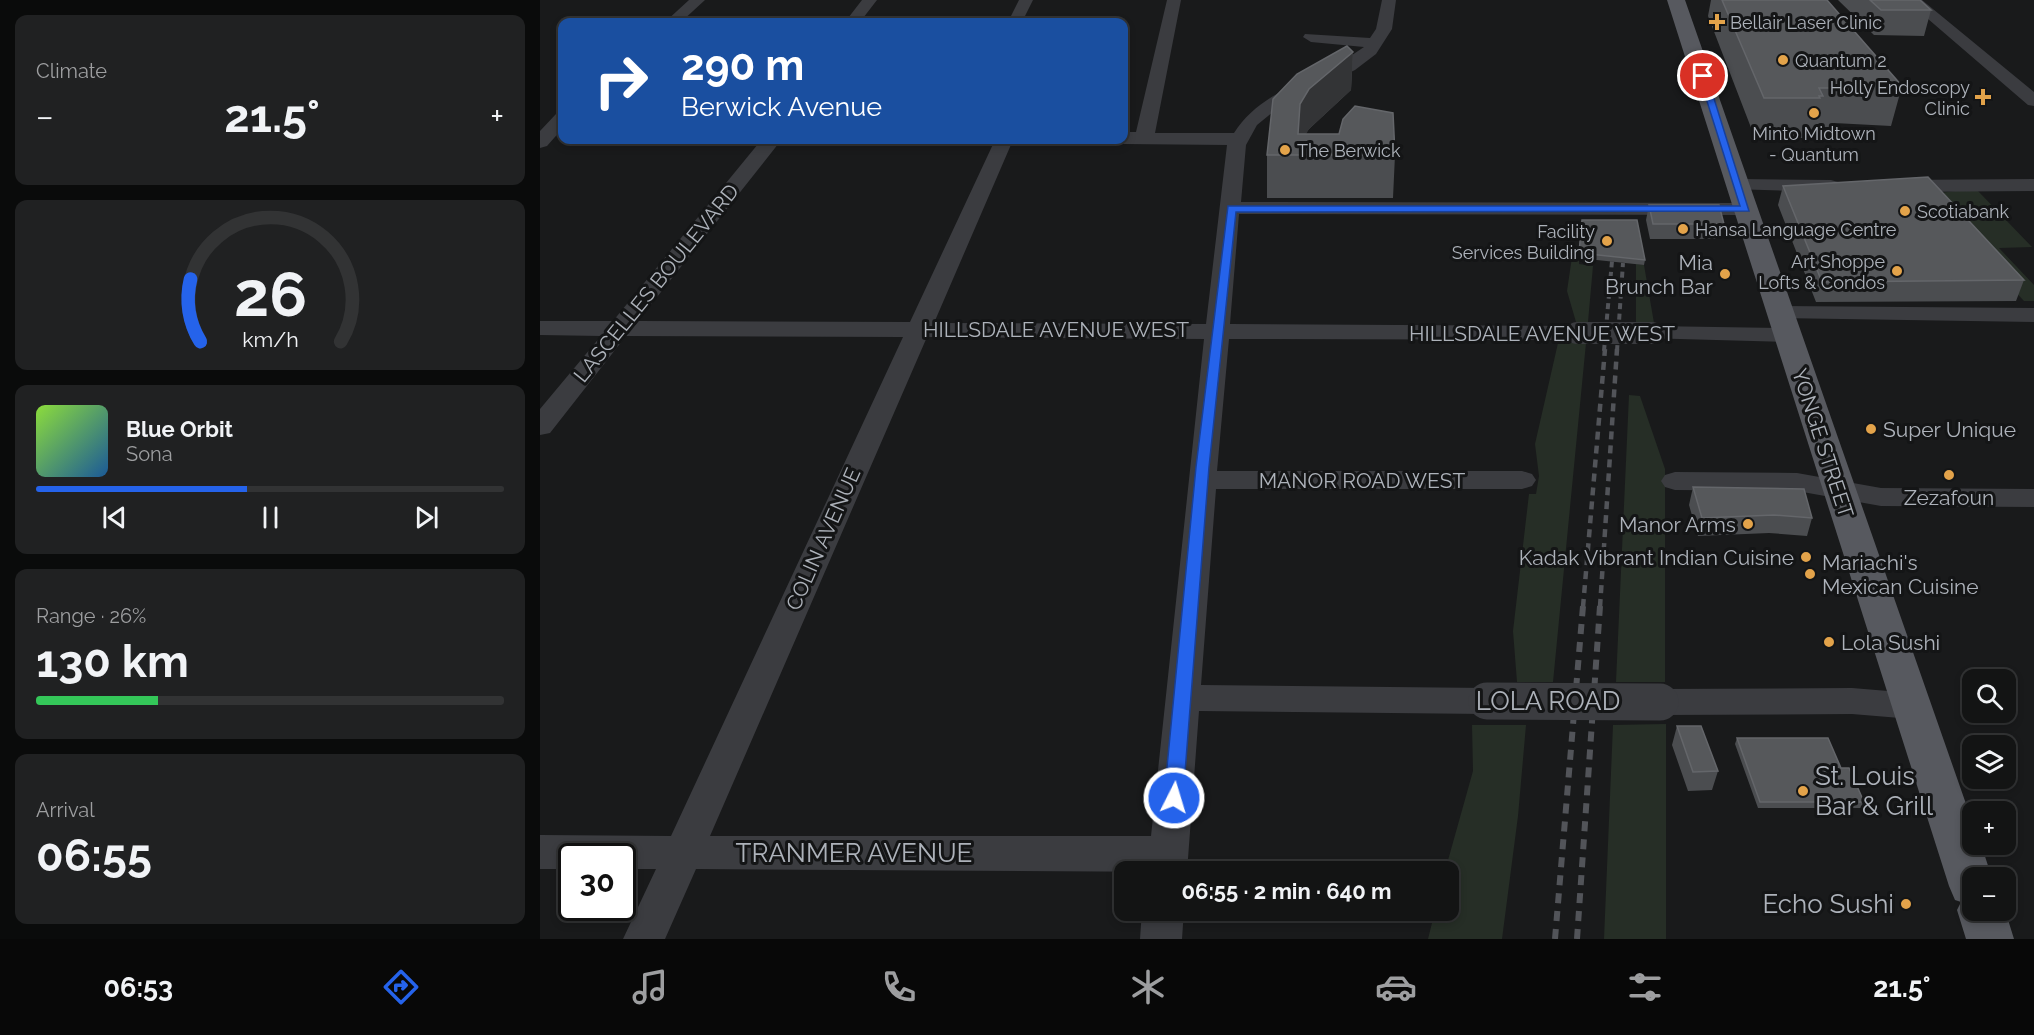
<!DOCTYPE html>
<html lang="en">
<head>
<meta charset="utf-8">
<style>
	:root { --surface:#131414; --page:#202122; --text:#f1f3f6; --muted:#9d9ea0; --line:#323334; --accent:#2563eb }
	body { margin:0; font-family:Raleway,sans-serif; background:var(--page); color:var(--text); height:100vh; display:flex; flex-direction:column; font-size:22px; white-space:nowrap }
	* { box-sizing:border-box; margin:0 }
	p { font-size:20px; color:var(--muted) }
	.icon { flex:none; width:33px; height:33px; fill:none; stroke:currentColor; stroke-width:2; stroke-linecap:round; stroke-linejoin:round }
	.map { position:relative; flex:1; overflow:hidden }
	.panel { display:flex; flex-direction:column; gap:15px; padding:15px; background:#0a0b0b; width:540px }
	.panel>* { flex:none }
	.top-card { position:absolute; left:18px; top:18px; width:570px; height:126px; border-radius:12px; box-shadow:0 3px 9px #0003,0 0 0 2px var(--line); background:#1a4fa0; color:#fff; overflow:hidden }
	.tools { position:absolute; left:1422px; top:669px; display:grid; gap:12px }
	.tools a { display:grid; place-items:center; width:54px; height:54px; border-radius:12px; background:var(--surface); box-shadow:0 3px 9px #0003,0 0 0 2px var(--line); font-size:30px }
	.speed { position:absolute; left:18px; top:843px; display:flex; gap:12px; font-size:30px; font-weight:700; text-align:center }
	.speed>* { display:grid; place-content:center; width:78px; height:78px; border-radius:50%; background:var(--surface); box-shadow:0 3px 9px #0003,0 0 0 2px var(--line); line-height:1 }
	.speed .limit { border:3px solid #111; border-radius:9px; background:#fff; color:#111 }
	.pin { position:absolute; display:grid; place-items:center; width:51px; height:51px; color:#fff; margin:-26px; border:3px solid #fff; border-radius:50%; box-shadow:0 2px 6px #0007 }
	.me { position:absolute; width:66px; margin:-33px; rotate:5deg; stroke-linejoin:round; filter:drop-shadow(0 0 4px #0008) }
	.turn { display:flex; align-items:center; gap:21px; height:126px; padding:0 24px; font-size:27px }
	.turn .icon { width:78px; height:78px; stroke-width:2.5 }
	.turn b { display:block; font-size:42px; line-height:51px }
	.big { font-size:45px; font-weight:700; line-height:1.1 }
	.panel .widget { flex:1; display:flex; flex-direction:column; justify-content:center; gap:9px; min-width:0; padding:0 21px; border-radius:12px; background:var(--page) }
	.panel .dial { align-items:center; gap:0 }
	.dial svg { height:156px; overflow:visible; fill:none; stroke:var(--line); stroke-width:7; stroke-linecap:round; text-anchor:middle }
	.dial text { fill:var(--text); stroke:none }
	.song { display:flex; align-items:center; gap:18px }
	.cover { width:72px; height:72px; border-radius:9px; background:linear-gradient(135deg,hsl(90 70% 55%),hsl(210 70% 35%)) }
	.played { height:6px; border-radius:3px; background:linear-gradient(90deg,var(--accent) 45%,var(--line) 45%) }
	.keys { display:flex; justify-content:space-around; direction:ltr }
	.heat { display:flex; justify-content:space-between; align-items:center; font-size:33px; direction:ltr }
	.charge { height:9px; border-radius:4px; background:linear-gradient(90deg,#34c759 26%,var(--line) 0) }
	.trip { position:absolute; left:574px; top:861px; width:345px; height:60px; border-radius:12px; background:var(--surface); box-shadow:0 3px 9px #0003,0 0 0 2px var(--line); font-weight:700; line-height:60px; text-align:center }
	.dock { display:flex; height:96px; justify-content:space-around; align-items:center; background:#080808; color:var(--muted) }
	.dock .icon { width:42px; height:42px }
	.dock .current { color:var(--accent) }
	.dock b { font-size:27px; color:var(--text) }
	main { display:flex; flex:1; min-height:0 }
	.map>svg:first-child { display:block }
	.green { fill:#262e26 }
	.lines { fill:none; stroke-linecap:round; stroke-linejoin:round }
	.minor { fill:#3b3c40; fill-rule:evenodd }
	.major { fill:#57595f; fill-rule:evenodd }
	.rail-far2 { stroke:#525459; stroke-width:4; stroke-dasharray:6 4.5; stroke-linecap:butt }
	.rail-far1 { stroke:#525459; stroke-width:4.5; stroke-dasharray:8 6; stroke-linecap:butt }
	.rail { stroke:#525459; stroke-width:6; stroke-dasharray:10 8; stroke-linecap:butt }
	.minor-bridge-far1 { stroke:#3b3c40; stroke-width:22 }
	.minor-bridge { stroke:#3b3c40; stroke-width:37 }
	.wall { fill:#4b4d50 }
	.shaded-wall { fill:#333436 }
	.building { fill:#56585b; stroke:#64666a; stroke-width:1.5 }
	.route { fill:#2563eb; stroke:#184099; stroke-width:1.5 }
	.poi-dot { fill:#e3a34a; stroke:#141516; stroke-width:2 }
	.labels { text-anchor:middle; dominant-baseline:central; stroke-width:6; stroke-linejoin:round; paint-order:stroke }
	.far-poi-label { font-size:18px; fill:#adb2ba; stroke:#141516; text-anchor:start }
	.poi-label { font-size:21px; fill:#adb2ba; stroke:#141516; text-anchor:end }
	.street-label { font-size:21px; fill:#adb2ba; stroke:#141516 }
	.near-street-label { font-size:26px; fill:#adb2ba; stroke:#141516 }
	.near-poi-label { font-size:26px; fill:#adb2ba; stroke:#141516; text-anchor:start }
</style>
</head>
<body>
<main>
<section class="panel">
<div class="widget"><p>Climate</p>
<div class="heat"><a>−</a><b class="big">21.5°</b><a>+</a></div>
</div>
<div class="widget dial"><svg viewBox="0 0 100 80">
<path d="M14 69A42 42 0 1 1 86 69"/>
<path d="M14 69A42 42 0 0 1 9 37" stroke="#2563eb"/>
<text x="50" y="56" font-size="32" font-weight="700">26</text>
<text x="50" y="72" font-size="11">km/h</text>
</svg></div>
<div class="widget">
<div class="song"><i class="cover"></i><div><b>Blue Orbit</b><p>Sona</p></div></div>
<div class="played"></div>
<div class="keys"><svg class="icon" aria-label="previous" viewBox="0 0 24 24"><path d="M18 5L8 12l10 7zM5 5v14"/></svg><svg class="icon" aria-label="pause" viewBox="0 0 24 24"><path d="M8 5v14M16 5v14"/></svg><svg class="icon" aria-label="next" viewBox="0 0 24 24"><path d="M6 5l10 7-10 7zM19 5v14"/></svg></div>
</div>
<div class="widget"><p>Range · 26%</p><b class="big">130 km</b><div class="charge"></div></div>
<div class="widget"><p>Arrival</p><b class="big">06:55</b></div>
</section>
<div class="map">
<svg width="1494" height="939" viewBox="0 0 1494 939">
	<rect width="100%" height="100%" fill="#191a1b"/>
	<path class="green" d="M1415,191H1438L1492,247L1459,248L1494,285V301H1484L1385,195Z
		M1032,257L1039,258V264L1053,266L1048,322H1036L1027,291Z
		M1096,264L1104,265L1114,323H1096Z
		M1018,343H1046L1013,682H977L973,631L989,494H996L999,476L995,444Z
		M1089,395L1100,396L1125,469V682H1076Z
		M1126,724V939H1064L1073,725Z
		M932,725H986L978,816L962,939H888L895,911L909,910V872L905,871L933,771Z"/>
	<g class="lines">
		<path class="minor" d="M149,0H165L141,22H125Z
			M322,0H337L320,22H305Z
			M479,0H493L482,22H468Z
			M627,0H641L615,133H694C722,88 783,77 824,47L771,42L763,37L765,34L830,38L836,29L842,0H856L852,29L836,54L815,70L738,108L717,125L706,145L701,202L1206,203L1213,205L1216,209L1213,213L1206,215L699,214L690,324L1037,326L1046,328L1049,333L1046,338L1037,340L689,339L677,471H982L992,474L996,480L992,486L982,489H676L661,685L947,688L959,692L965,701L959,710L947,714L659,711L647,872L156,869L125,939H83L116,869H82V856H32V869H0V835L131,836L363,337L86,336L10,433L0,435V409L61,336L0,335V321H73L218,144V140H236L238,144L235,148L98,321L370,322L455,140H473L394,323L666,324L687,145L584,144L576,140H584V132H596ZM387,337L664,339L611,836H170Z
			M1366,0H1382L1494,92V106L1488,105Z
			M22,113V129L7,146L0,148V131L16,114Z
			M1199,179L1291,180L1298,182L1301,186L1298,190L1291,192L1192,189L1189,185L1192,181Z
			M1494,179V191L1358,192L1351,190L1348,186L1351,182L1358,180Z
			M1240,306L1494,308V322L1232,318L1228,313L1232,308Z
			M1112,326L1247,328L1256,330L1259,335L1256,340L1247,342L1103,338L1100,333L1103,328Z
			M1135,472L1257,473L1341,488L1494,489V507L1341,506L1257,491L1135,490L1125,487L1121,481L1125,475Z
			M1312,688L1372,693L1385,697L1390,706L1385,715L1372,719L1312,714L1120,715L1108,711L1102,702L1108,693L1120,689Z
			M602,910H644L642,939H600Z"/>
		<path class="major" d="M1127,0H1145L1432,821V844H1441L1452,878H1432V910H1465L1474,939H1426L1417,910L1421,902L1415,900L1409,886Z"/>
		<path class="rail-far2" d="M1064,351L1072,261
			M1077,351L1083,263"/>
		<path class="rail-far1" d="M1043,607L1065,349
			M1060,607L1077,349"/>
		<path class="rail" d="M1015,939L1043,606
			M1037,939L1060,606"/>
		<path class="minor-bridge-far1" d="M1037,333H1112"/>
		<path class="minor-bridge" d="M947,701L1120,702"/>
	</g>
	<path class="wall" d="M1171,0H1287L1362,86L1351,126L1294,123L1292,127H1275L1273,136H1271L1270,138H1215L1168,16Z
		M1298,0H1380L1391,10L1384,36L1334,35Z
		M813,52L811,90L769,129L765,134L855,155L853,198H727V155Z
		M1243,186L1484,280L1476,301L1276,302L1238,205Z
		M1109,205L1184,224L1181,239H1110L1106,220Z
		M1042,220L1105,260L1104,265L1038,258Z
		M1153,487L1272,518L1267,536L1229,533L1158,536L1149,505Z
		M1137,726L1178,771L1172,790L1148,791L1132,745Z
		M1197,738L1301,768L1324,802L1321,808H1218L1195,744Z"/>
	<path class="shaded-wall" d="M813,52L811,90L769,129L760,145L758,134L760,104L769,89Z"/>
	<path class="building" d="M1182,0H1287L1362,86L1301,83L1303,88H1279L1283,96H1279L1280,98H1224Z
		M1330,0H1380L1391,10H1341Z
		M807,46L813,52L769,89L760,104L758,134H799L803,119L815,106L853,113L855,155H727L733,99L757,74Z
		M1388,177L1484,280L1282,282L1243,186Z
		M1109,205H1179L1184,224H1113Z
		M1042,220H1097L1105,260L1039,253Z
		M1153,487L1264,489L1272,518L1234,515L1162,518Z
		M1137,726H1161L1178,771L1153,772Z
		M1197,738H1288L1301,768H1309L1324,802H1220Z"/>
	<path class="route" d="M1163,74L1167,76L1209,211L696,212L669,467L643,798L640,804L634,806L627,804L624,798L656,467L688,206H1200L1159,76Z"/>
	<g class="poi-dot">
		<path d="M1174 13h6v6h6v6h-6v6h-6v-6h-6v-6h6z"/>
		<circle cx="1243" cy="60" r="6"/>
		<path d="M1440 88h6v6h6v6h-6v6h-6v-6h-6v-6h6z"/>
		<circle cx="1274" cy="113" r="6"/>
		<circle cx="745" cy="150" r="6"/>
		<circle cx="1365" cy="211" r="6"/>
		<circle cx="1143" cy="229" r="6"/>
		<circle cx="1067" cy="241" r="6"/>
		<circle cx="1357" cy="271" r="6"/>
		<circle cx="1185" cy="274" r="6"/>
		<circle cx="1331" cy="429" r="6"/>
		<circle cx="1409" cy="475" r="6"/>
		<circle cx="1208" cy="524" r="6"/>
		<circle cx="1266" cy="557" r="6"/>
		<circle cx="1270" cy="574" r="6"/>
		<circle cx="1289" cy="642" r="6"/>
		<circle cx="1263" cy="791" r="6"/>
		<circle cx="1366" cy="904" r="6"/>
	</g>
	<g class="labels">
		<g class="far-poi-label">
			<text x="1190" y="22">Bellair Laser Clinic</text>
			<text x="1255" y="60">Quantum 2</text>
			<text x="1430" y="87" text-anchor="end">Holly Endoscopy<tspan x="1430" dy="21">Clinic</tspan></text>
			<text x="1274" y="133" text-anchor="middle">Minto Midtown<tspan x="1274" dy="21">- Quantum</tspan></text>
			<text x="757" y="150">The Berwick</text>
			<text x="1377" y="211">Scotiabank</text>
			<text x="1155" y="229">Hansa Language Centre</text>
			<text x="1055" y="231" text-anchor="end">Facility<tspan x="1055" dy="21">Services Building</tspan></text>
			<text x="1345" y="261" text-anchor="end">Art Shoppe<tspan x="1345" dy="21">Lofts &amp; Condos</tspan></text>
		</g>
		<g class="poi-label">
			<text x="1173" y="262">Mia<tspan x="1173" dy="24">Brunch Bar</tspan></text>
			<text x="1343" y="429" text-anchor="start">Super Unique</text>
			<text x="1409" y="497" text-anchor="middle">Zezafoun</text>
			<text x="1196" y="524">Manor Arms</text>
			<text x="1254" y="557">Kadak Vibrant Indian Cuisine</text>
			<text x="1282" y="562" text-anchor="start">Mariachi's<tspan x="1282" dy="24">Mexican Cuisine</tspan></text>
			<text x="1301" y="642" text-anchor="start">Lola Sushi</text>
		</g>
		<g class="street-label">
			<text transform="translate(116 283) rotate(-51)">LASCELLES BOULEVARD</text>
			<text x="516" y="329">HILLSDALE AVENUE WEST</text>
			<text x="1002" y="333">HILLSDALE AVENUE WEST</text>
			<text transform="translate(1283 443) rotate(72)">YONGE STREET</text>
			<text x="822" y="480">MANOR ROAD WEST</text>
			<text transform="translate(283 539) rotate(-66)">COLIN AVENUE</text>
		</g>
		<g class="near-street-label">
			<text x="1008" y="701">LOLA ROAD</text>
			<text x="314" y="853">TRANMER AVENUE</text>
		</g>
		<g class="near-poi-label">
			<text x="1275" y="776">St. Louis<tspan x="1275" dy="30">Bar &amp; Grill</tspan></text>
			<text x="1354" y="904" text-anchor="end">Echo Sushi</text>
		</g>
	</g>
</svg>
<div class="tools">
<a><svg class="icon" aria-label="search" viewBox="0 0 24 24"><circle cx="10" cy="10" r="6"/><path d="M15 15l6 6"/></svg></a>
<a><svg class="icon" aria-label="layers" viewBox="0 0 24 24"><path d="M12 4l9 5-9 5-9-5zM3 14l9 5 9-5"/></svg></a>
<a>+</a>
<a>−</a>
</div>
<div class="speed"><div class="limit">30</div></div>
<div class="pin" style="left:1163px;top:76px;background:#d93025"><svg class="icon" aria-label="arrive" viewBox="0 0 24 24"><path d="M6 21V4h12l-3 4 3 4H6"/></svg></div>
<svg class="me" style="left:634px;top:798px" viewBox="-20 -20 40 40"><circle r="17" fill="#2563eb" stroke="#fff" stroke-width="3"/><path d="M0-11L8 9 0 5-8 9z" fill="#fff"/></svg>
<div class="trip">06:55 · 2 min · 640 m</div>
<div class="top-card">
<div class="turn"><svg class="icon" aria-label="right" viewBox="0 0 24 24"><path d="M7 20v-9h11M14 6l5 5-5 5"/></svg><div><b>290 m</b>Berwick Avenue</div></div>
</div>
</div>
</main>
<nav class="dock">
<b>06:53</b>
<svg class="icon current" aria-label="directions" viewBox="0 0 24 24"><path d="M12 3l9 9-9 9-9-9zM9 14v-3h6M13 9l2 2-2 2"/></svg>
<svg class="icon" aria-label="music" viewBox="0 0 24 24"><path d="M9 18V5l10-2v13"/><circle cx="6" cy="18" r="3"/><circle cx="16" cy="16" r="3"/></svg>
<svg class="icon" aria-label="phone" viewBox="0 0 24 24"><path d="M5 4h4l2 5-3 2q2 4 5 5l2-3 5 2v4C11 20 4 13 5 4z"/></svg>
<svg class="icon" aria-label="climate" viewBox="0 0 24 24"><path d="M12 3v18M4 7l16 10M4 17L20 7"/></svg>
<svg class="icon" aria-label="car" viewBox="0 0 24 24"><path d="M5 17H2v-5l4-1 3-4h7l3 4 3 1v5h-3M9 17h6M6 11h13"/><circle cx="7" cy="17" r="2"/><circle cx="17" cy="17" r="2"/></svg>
<svg class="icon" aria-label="filters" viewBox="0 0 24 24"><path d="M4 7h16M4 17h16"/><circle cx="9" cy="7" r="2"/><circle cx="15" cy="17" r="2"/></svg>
<b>21.5°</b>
</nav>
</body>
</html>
